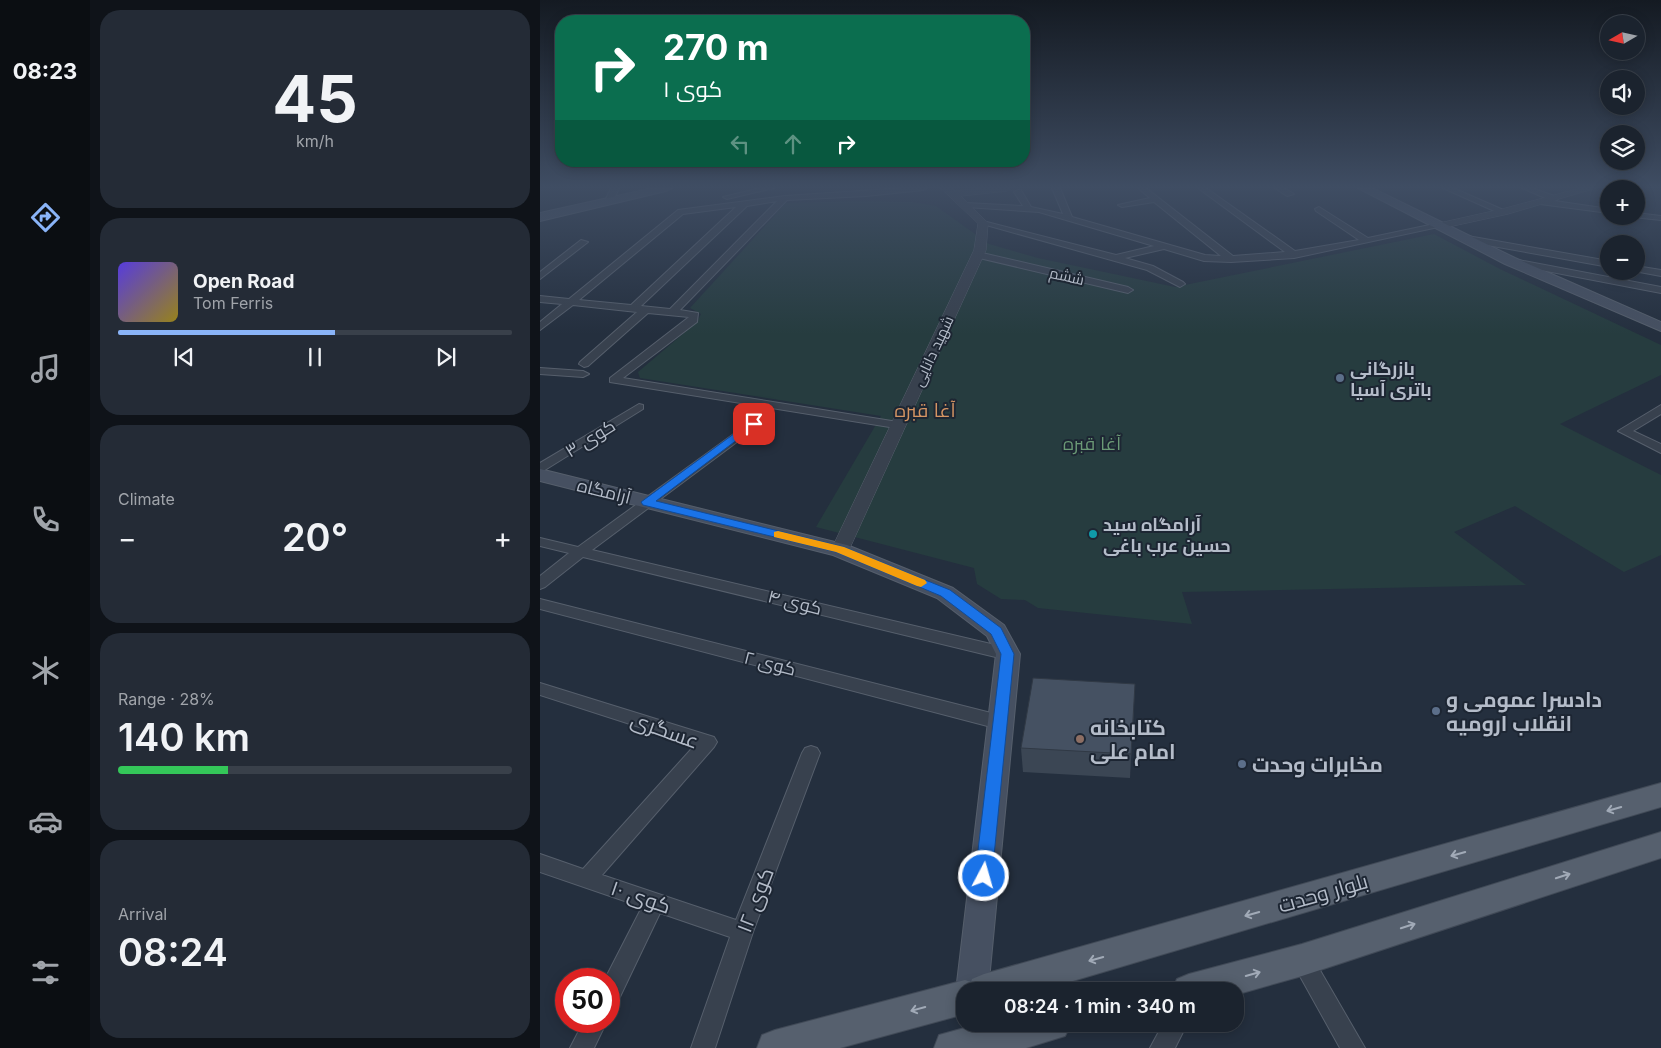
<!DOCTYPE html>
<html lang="en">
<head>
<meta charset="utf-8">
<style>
	:root { --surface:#1b232e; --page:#242b36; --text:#f1f3f6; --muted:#a0a4aa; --line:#39404a; --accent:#8ab4f8 }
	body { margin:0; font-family:Inter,Cairo,sans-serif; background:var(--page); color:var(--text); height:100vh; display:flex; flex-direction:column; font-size:19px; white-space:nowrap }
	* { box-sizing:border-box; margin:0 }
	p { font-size:16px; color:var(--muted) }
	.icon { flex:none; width:28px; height:28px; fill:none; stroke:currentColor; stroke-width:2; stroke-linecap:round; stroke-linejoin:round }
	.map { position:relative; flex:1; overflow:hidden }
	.side { display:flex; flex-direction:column; gap:10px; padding:10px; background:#0f1319; width:450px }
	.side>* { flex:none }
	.top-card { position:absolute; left:15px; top:15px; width:475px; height:152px; border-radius:20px; box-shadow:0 2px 12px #0003,0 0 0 1px var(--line); background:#0b6e4f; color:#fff; overflow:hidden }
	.needle { width:32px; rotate:261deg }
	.fabs { position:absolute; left:1060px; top:15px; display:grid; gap:10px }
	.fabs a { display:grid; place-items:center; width:45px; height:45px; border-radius:50%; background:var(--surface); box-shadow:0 2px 12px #0003,0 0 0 1px var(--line); font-size:25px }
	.speed { position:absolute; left:15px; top:968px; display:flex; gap:10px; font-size:25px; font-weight:700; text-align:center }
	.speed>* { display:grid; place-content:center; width:65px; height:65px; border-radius:50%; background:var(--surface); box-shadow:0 2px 12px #0003,0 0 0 1px var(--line); line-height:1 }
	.speed .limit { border:8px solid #d22; background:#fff; color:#111 }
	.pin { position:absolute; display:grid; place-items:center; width:42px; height:42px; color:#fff; margin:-21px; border-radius:10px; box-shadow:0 2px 8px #0006 }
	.me { position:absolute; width:55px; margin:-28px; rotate:6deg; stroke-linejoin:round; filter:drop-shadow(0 0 4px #0008) }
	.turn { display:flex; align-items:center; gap:18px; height:105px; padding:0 25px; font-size:22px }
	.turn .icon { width:65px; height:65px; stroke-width:2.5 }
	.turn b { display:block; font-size:35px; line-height:42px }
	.lanes { display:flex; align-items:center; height:48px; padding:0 25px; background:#0003; justify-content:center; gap:25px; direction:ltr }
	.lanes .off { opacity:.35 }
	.big { font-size:38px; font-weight:600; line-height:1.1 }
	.side .widget { flex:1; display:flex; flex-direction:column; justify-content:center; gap:8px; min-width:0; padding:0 18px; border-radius:20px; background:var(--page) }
	.side .dial { align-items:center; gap:0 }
	.dial b { font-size:65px; line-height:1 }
	.song { display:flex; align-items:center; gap:15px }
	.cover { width:60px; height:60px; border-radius:8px; background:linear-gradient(135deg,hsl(250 70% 55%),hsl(50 70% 35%)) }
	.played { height:5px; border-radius:2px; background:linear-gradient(90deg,var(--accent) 55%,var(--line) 55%) }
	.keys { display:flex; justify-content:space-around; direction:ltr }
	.heat { display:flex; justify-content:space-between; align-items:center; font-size:28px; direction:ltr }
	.charge { height:8px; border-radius:4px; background:linear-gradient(90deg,#34c759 28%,var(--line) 0) }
	.trip { position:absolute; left:416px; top:982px; width:288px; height:50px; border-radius:20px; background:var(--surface); box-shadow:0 2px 12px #0003,0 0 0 1px var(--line); font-weight:600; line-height:50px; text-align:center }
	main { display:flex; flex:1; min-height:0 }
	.tabs { display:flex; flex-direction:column; width:90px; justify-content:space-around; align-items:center; background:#0b0e12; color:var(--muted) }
	.tabs .icon { width:35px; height:35px }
	.tabs .active { color:var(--accent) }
	.tabs b { font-size:22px; color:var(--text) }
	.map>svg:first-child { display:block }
	.green { fill:#263c3f }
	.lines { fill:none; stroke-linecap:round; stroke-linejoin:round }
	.minor-casing { stroke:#565f6c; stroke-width:2 }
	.tertiary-casing { stroke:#565f6c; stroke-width:1 }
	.secondary-casing { stroke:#565f6c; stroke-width:2 }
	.primary-casing { stroke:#414a57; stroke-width:2 }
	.minor { fill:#38414e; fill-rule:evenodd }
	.tertiary { fill:#38414e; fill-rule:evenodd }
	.secondary { fill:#465061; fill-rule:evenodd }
	.primary { fill:#56606e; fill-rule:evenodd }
	.wall { fill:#3b4654 }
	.shaded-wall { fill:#303945 }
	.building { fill:#455162; stroke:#303945 }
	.oneway { stroke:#a1aab7 }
	.route { fill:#1a73e8; stroke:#114b97 }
	.slow { fill:#f59e0b }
	.service-dot { fill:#5c6f8a; stroke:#1d2633; stroke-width:2 }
	.culture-dot { fill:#0f9aa8; stroke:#1d2633; stroke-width:2 }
	.education-dot { fill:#8d6e63; stroke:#1d2633; stroke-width:2 }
	.labels { text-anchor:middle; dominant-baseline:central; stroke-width:4; stroke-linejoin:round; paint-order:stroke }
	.far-street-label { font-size:15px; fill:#b4bcc9; stroke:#1d2633 }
	.poi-label { font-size:18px; font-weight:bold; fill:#b4bcc9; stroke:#1d2633; text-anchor:start }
	.street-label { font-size:18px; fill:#b4bcc9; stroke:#1d2633 }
	.park-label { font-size:18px; fill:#6b9a76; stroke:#1d2633 }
	.neighbourhood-label { font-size:19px; fill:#d59563; stroke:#1d2633 }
	.near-poi-label { font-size:21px; font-weight:bold; fill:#b4bcc9; stroke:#1d2633; text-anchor:start }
	.near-street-label { font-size:21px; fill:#b4bcc9; stroke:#1d2633 }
</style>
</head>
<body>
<main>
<nav class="tabs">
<b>08:23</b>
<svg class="icon active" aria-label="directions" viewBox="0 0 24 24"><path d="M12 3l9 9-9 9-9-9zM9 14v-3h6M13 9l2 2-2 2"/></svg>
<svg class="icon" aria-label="music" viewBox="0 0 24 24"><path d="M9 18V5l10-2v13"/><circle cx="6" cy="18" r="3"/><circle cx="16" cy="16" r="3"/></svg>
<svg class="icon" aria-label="phone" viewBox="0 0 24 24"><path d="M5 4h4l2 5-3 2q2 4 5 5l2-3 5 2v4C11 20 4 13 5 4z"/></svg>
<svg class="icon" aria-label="climate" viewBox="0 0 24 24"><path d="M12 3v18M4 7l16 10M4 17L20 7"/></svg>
<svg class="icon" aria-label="car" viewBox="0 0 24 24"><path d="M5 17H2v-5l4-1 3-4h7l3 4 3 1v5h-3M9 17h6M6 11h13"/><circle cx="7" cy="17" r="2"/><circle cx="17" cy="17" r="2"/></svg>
<svg class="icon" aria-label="filters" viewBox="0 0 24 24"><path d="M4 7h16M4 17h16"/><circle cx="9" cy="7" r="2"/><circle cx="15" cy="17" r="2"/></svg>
</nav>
<section class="side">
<div class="widget dial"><b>45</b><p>km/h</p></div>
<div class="widget">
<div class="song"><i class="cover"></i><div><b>Open Road</b><p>Tom Ferris</p></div></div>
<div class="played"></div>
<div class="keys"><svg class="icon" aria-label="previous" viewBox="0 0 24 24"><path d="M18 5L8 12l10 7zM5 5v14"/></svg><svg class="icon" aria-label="pause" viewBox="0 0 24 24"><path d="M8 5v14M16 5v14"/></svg><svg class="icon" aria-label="next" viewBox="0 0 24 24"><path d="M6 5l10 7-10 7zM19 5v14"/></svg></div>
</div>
<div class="widget"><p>Climate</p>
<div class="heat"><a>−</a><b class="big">20°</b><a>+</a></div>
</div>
<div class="widget"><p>Range · 28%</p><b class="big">140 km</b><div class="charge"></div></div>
<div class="widget"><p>Arrival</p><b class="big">08:24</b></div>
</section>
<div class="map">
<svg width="1121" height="1048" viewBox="0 0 1121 1048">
	<rect width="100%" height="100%" fill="#242f3e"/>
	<path class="green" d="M317,201L372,202L396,206L449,244L498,258L635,287L894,234L960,269L1121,345V375L1020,424L1121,475V555L1084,572L975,506L914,532L986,585L642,592L652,624L498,608L485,600L461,599L437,584L434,568L276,527L341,416L100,378L98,372L157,322L161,314L150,308L246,203Z"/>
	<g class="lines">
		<g class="minor-casing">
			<path id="minor" d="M71,188H79L73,201L69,203L65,201Z
				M221,188H234L187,199L183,197Z
				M365,188H387L383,190L326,196L247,200L140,310L158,313L157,322L83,378L358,422L362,423L364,426L362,429L70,382V378L149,317L108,313L48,366L44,367L39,364L40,362L97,312L33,305L0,330V322L22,304L0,302V296L29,299L138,210L245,196ZM237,201L130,309L101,306L207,206ZM196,207L91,305L39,300L143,214Z
				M512,188H520L532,217L665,255L681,256L614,202L582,207L578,205L610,198L598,188H606L693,256L745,252L658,188H666L755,251L819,240L776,211L775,209L779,207L828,238L899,223L903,226L754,258L691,262L664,261L624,249L585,258L613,266L643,282L645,284L640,287L607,270L439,223L443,221L576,255L614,246L499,212L426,207L422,205L426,203L483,206L474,192L478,190H481L491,207L523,214Z
				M735,188H744L754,194L747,196Z
				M903,188H913L968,212L961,214Z
				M982,188H992L1017,197L1018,199L1015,201L1069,209V213L1000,204V200L1012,201Z
				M1096,213L1121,216V220L1093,217L1096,216Z
				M922,235L1069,261V267L919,240V236Z
				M41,240L48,242L0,279V272Z
				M438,252L588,287L593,290L588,293L435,257V253Z
				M973,259L1121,287V293L970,264L968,262Z
				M1096,266L1121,270V276L1094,271H1096Z
				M0,368L43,371L49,374L43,377L0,374Z
				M99,404L103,405V409L0,473V463Z
				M1121,405V414L1093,431L1121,444V453L1078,431Z
				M213,420L219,424L217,427L52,550L468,648L474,650L476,654L474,658L468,660L43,557L5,587L0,589V576L29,553L0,546V538L38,547Z
				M0,599L459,715L465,717L468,722L465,727L459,729L0,609Z
				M0,683L174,737L177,742L174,747L62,875L196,920L262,753L265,748L271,746L277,748L280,753L213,932L175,1048H151L190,937L120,913L77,1003L69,1006V979H65L102,907L0,872V854L43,869L155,745L0,695Z
				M762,950L770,953L825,1048H800L751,960L754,953Z
				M44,1021H67L54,1048H30Z
				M623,1024H647L635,1048H610Z"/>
		</g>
		<g class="tertiary-casing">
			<path id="tertiary" d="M401,188H411L415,191L444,188H472L467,191L421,196L448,223L446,250L309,550L306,554H294L291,550L434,250L438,224Z
				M1041,188H1056L968,214L899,229L894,226L895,224L962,209Z"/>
		</g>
		<g class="secondary-casing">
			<path id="secondary" d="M113,188H132L126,191L0,221V213Z
				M818,188H832L975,258L1121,322V331L965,264Z
				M0,469L307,545L413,588L464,625L480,654L448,991H425V1004L421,1002L416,991L456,654L447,636L397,598L293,555L0,481Z"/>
		</g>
		<g class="primary-casing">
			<path id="primary" d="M1121,783V807L499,991H425V1014L300,1048H217L222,1035L235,1030L425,980L431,982L432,979L444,974Z
				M1121,832V858L762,976L695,995V991H632L637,979L649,974L762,944Z
				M439,1024H531L525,1036L486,1048H394L399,1035Z"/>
		</g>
		<use href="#minor" class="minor"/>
		<use href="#tertiary" class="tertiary"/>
		<use href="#secondary" class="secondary"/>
		<use href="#primary" class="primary"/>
	</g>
	<path class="wall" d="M594,707L590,778L483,772L481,748Z"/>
	<path class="shaded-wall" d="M595,684L594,707L590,778L591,754Z"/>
	<path class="building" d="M493,678L595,684L591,754L481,748Z"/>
	<defs><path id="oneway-shaft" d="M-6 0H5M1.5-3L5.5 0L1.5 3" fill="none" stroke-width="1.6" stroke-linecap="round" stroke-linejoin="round" transform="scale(1.25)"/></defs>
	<g class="oneway">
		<use href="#oneway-shaft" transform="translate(1074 809) rotate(164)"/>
		<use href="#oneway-shaft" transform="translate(918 854) rotate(164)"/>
		<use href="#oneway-shaft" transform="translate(1023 876) rotate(-18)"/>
		<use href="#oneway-shaft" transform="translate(712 914) rotate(164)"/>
		<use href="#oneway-shaft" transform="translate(868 926) rotate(-18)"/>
		<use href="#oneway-shaft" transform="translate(556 959) rotate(164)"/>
		<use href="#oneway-shaft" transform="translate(713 974) rotate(-16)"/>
		<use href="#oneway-shaft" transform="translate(378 1009) rotate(165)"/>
	</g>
	<linearGradient id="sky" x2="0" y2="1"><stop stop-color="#141a22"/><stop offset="0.56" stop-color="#3f4d63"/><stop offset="1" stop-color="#3f4d63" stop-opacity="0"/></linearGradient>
	<rect width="1121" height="334" fill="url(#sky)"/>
	<path class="route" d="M210,422L218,424L116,501L304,547L410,590L461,628L474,654L452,876L450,881L444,883L438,881L435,876L461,654L451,634L401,596L296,552L103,505L101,502Z"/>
	<path class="slow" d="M238,531L304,547L385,580L387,583L381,587L377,586L296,552L234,537V532Z"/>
	<g class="service-dot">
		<circle cx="800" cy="378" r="5"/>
		<circle cx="896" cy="711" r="5"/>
		<circle cx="702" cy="764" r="5"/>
	</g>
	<circle class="culture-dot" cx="553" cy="534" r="5"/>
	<circle class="education-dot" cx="540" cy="739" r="5"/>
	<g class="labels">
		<g class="far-street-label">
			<text transform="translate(527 276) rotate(13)">ششم</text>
			<text transform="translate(393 351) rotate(-65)">شهید دانایی</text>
		</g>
		<g class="poi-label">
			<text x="810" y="368">بازرگانی<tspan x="810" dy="21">باتری آسیا</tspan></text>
			<text x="563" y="524">آرامگاه سید<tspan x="563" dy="21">حسین عرب باغی</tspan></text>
		</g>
		<g class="street-label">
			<text transform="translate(50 438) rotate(-32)">کوی ۳</text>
			<text transform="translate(64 491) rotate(14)">آرامگاه</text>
			<text transform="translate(255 602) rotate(14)">کوی ۴</text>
			<text transform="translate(230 663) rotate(14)">کوی ۲</text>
		</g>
		<g class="park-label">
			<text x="552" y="443">آغا قبره</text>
		</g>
		<g class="neighbourhood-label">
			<text x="385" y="410">آغا قبره</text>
		</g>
		<g class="near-poi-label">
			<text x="906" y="699">دادسرا عمومی و<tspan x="906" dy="24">انقلاب ارومیه</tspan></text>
			<text x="550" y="727">کتابخانه<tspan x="550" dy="24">امام علی</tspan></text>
			<text x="712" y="764">مخابرات وحدت</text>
		</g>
		<g class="near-street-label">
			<text transform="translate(125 730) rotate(20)">عسگری</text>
			<text transform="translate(783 893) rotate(-16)">بلوار وحدت</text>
			<text transform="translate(101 897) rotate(19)">کوی ۱۰</text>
			<text transform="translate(215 900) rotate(-69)">کوی ۱۲</text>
		</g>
	</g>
</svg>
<div class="fabs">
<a><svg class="needle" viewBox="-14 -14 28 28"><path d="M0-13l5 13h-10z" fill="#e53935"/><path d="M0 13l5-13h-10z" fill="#a0a4aa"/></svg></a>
<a><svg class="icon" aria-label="sound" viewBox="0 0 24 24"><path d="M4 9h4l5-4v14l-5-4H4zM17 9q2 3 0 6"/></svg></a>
<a><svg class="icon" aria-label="layers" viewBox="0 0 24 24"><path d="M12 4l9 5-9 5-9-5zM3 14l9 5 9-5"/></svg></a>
<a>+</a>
<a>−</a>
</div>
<div class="speed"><div class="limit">50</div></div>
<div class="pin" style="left:214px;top:424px;background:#d93025"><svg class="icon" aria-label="arrive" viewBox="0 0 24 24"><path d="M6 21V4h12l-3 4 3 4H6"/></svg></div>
<svg class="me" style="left:444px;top:876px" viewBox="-20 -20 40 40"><circle r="17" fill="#1a73e8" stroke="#fff" stroke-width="3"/><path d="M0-11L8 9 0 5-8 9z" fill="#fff"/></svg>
<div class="trip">08:24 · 1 min · 340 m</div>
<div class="top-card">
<div class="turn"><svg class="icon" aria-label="right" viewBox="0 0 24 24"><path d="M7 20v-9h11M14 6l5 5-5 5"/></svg><div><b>270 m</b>کوی ۱</div></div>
<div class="lanes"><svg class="icon off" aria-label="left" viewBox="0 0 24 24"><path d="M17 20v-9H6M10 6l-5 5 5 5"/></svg><svg class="icon off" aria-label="ahead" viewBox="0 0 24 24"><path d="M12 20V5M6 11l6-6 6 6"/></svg><svg class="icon" aria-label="right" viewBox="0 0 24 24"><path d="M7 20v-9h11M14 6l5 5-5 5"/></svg></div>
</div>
</div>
</main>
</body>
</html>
